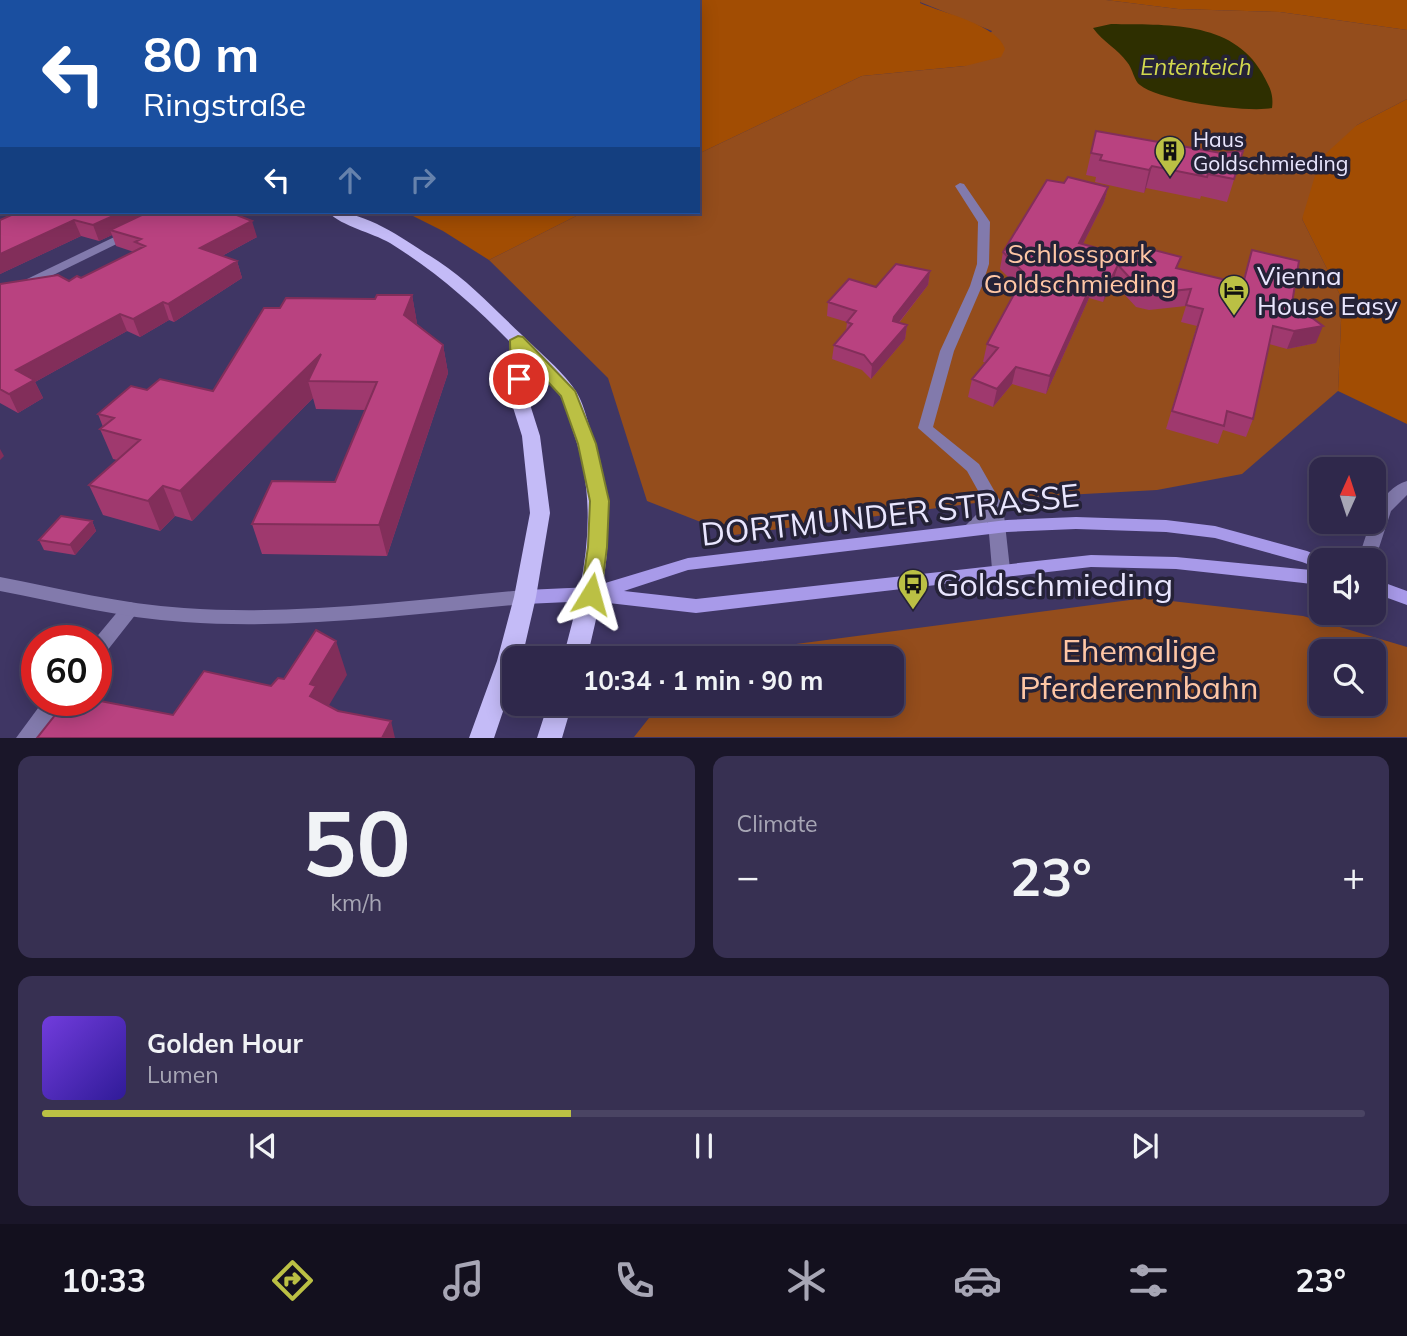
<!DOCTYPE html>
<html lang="en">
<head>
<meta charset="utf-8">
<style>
	:root { --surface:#2f284b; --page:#373052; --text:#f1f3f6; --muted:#a7a6b5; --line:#4a4463; --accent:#bbc044 }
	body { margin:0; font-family:Mulish,sans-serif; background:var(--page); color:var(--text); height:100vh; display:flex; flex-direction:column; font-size:26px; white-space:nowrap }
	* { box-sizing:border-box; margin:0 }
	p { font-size:23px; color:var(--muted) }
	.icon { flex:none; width:38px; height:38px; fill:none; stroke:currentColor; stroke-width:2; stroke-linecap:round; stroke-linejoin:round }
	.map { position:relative; height:738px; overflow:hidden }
	.details { display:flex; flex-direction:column; gap:18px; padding:18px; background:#1a1629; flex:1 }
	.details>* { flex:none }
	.top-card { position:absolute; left:0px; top:0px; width:700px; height:214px; box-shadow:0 4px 18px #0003,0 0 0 2px var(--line); background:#1a4fa0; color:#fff; overflow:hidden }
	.needle { width:46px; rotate:3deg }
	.fabs { position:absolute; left:1309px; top:457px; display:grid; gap:14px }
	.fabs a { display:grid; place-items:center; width:77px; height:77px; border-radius:14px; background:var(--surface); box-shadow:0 4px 18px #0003,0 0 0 2px var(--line); font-size:35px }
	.speed { position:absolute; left:21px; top:625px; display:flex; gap:14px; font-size:35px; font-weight:700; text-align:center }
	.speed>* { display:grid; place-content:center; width:91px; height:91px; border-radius:50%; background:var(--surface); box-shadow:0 4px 18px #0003,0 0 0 2px var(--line); line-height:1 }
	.speed .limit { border:10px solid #d22; background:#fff; color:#111 }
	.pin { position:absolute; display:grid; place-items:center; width:60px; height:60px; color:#fff; margin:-30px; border:4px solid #fff; border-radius:50%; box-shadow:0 2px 7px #0007 }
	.me { position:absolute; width:77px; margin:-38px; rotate:8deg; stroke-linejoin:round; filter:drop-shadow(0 0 5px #0008) }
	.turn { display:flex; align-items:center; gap:24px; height:147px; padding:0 28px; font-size:32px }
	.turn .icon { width:91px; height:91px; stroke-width:2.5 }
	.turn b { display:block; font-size:49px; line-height:60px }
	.lanes { display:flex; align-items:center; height:66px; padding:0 28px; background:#0003; justify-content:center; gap:35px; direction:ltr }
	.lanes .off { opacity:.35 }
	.big { font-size:52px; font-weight:700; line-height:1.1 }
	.details .tile { flex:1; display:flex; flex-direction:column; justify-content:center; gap:10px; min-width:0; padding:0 24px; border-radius:14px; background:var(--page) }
	.details .dial { align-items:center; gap:0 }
	.dial b { font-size:91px; line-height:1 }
	.song { display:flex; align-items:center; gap:21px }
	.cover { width:84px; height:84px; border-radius:10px; background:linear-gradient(135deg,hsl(260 70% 55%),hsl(250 70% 35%)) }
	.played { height:7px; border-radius:4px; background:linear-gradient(90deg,var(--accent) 40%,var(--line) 40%) }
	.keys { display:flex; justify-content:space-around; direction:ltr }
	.heat { display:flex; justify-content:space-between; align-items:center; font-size:38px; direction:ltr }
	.details .tiles { flex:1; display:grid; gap:18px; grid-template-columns:1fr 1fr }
	.tile:last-child { grid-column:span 2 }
	.trip { position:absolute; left:502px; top:646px; width:402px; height:70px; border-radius:14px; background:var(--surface); box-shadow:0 4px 18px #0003,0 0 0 2px var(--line); font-weight:700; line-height:70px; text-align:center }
	.tabs { display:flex; height:112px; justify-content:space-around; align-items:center; background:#13101e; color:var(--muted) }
	.tabs .icon { width:49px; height:49px }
	.tabs .current { color:var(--accent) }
	.tabs b { font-size:32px; color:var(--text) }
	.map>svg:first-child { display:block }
	.green { fill:#944d1c; fill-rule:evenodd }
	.forest { fill:#a24d03 }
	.water { fill:#2e2f00 }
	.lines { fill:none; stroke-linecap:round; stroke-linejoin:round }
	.service { fill:#827aac; fill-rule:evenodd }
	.minor { fill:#827aac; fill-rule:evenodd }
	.tertiary { fill:#827aac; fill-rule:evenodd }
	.secondary { fill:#a89ae9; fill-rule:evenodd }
	.primary { fill:#c4bbf7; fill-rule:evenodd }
	.wall { fill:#9f396e }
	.shaded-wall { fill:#822e5a }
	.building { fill:#b94280; stroke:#822e5a; stroke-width:2 }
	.route { fill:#bbc044; stroke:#7a7d2c; stroke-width:2 }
	.labels { text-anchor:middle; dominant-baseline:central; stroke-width:7; stroke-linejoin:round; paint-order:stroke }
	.far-poi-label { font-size:21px; fill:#e9e6fe; stroke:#252237; text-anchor:start }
	.far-water-label { font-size:23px; font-style:italic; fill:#d2d84e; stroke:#252237 }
	.park-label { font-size:26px; fill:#fec6a5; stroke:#252237 }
	.poi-label { font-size:26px; fill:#e9e6fe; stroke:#252237; text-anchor:start }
	.near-street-label { font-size:32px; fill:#e9e6fe; stroke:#252237 }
	.near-poi-label { font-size:32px; fill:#e9e6fe; stroke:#252237; text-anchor:start }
	.near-park-label { font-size:32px; fill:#fec6a5; stroke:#252237 }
</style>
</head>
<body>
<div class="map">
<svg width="1407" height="738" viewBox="0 0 1407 738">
	<rect width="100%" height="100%" fill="#3f3664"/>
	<path class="green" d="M921,0H1106L1178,9L1280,12L1407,30V99L1357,125L1302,219L1342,299L1338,391L1242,474L1157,490L1013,498L734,535L647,501L608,378L489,260L584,212H698V154L862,76L965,66L992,31L920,2Z
		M1145,598L1303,616L1407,647V737H634L660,704H892V658H714L720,654ZM1321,651H1374V704H1321Z"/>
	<path class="forest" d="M134,0H921L920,3C943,13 998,25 1005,49L1001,57L965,66L862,76L698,154V2H130Z
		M1106,0H1407V30L1280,12L1178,9Z
		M1407,99V424L1338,391L1342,299L1302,219L1320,159L1357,125Z
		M405,212H584L489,260L443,231Z"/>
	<path class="water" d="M1111,24C1165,25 1232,20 1262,73C1269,86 1274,93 1272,108C1248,113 1159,101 1140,85C1134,81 1133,69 1127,62C1118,49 1103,42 1093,28Z"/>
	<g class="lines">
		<path class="service" d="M960,183L964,184L990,222L989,264L982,286L954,351L933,427L979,464L1003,506L1010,569L1007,574L1001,575L995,574L992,569L988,522C980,529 974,539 962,535L960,531L986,505L967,471L918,428L940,351L970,286L977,264L978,222L955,186Z
			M1407,481V495L1391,511L1374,563V560H1358C1367,534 1377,489 1407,481Z
			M130,602L136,604L139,609L136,614L103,656L96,658V640H94L124,604Z
			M44,700H66L38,738H16Z"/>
		<path class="minor" d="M131,229L135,231V235L0,301V292Z"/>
		<path class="tertiary" d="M0,577C61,589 122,604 184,608C298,616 412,600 525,590L531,592L534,597L531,602L525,604C412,614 298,630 184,622C122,618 61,603 0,591Z"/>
		<path class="secondary" d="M1076,517L1166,520L1215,526L1307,551L1328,560H1321V569L1302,562L1215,538L1166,532L1076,529L1007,532L688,570L624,591L696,599L1091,555L1176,557L1321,571V585L1176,569L1091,567L696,613L591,601L525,604L519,602L516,597L519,592L525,590L592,587L688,558L1007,520Z
			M1374,579L1407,591V605L1374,593Z"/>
		<path class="primary" d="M0,85H2V92H0Z
			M328,212C367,210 406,241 438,261C470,282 494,309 522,335C537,350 566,374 577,393C583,403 586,416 590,428C621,511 607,575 587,658H563C584,580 601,510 573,431C569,420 567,405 560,396C553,383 537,372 527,361L528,398L540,436L550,513L536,597L522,658H514V679L494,738H469L497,661L514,597L530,513L522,436L510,398V342C473,304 435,271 390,243C371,232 343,227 328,212Z
			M548,704H572L562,738H537Z"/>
	</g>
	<path class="wall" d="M1096,131L1221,153L1243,151L1227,202L1201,196L1200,199L1146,188L1144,193L1095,182L1096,177L1086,175Z
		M1064,183L1108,187L1104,202L1083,244L1137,259L1242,284L1252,250L1292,303L1316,343L1287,349L1269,344L1253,419L1246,437L1223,430L1218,444L1166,429L1197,326L1181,322L1186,306L1149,310L1136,307L1113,282L1103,302L1089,298L1046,394L1012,384L993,407L968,397L972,379L985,362H983L987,344L1018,287L1000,269L1003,252Z
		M18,212L257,237L222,256L237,261L242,278L174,322L169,320L140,337L127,331L35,382L43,398L18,413L0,403V284L69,281L81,278L134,252L116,246L112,235L99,241L81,236L0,274V220Z
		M930,271L928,285L899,323L907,325L905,339L871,379L862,370L832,359L834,345L846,331L847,322L827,316L828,302Z
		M412,295L417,324L443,345L448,373L387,556L262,554L252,524L335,482L365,410L316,409L313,398L192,521L175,516L160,531L103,515L89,485L117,460L113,459L100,429L103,427L98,414L147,390L213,391L280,308Z
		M92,521L96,531L75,555L44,550L39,540Z"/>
	<path class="shaded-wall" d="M2,19V30H0V20Z
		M2,150V165L0,161V151Z
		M1152,166L1146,188L1144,193L1149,170Z
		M1108,187L1104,202L1075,260L1079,243Z
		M122,212H159L110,230L112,235L99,241L93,225Z
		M74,220L81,236L0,274V254Z
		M252,221L257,237L205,265L200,248Z
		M237,261L242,278L174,322L168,304Z
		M1118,265L1113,282L1103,302L1108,285Z
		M930,271L928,285L892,331L894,317Z
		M1093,281L1089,298L1046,394L1050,376Z
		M412,295L417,323L409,342L404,315Z
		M163,302L169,320L140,337L133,319Z
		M120,314L127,331L35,382L43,398L18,413L9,394L16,370Z
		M907,325L905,339L871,379L872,365Z
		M1323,326L1316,343L1287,349L1294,331Z
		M443,345L448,373L387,556L379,525Z
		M321,354L308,381L313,398L192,521L180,491Z
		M1016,367L1012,384L993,407L997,389Z
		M0,449L4,456L0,460Z
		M163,486L175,516L160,531L148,501Z
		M92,521L96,531L75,555L70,545Z
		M336,641L347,675L325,712L310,696V684Z
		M391,721L395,738H382Z"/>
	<path class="building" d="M0,0H20L21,2H2V19L0,20Z
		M0,112L2,113V150L0,151Z
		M1096,131L1221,153L1243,151L1234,179L1208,174L1207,177L1152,166L1149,170L1100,160L1102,155L1091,153Z
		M1068,177L1108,187L1079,243L1137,259L1144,251L1154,250L1181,257L1176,268L1243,284L1252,250L1299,261L1292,303L1323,326L1294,331L1273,326L1253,419L1227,411L1224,426L1172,411L1203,309L1186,305L1191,289L1154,293L1141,290L1118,265L1108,285L1093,281L1050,376L1016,367L997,389L972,379L998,348L987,344L1025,274L1003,252L1047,180L1064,183Z
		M18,212H122L93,225L74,220L0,254V220Z
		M148,212H229L252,221L200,248L237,261L168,304L163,302L133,319L120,314L16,370L34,380L9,394L0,389V284L58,275L69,281L77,276L81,278L145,246L135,242L141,239L110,230Z
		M896,264L930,271L894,317L893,321L907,325L872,365L864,355L834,345L852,324L847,322L856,311L828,302L849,279L876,287Z
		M377,295H412L404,315L443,345L379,525L252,524L272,481L335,482L377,382L308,381L321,354L180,491L163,486L148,501L89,485L140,440L100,429L114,418L98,414L131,386L147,390L160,379L213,391L264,308H280L286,298L375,299Z
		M61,516L92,521L70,545L39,540Z
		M316,630L336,641L310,684L316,686L310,696L338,711L391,721L382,738H37L67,700H95L173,715L204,671L271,686L278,678L284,679Z"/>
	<path class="route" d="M518,336L523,337L575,391L596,444L609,501L607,547L601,594L598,600L591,602L584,600L581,594L588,547L590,501L578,444L561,396L526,358L527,379L524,382L519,383L511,379L510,340Z"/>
	<defs>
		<g id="building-pin" transform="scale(1.575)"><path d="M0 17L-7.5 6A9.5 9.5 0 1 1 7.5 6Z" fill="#bbc044" stroke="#252237"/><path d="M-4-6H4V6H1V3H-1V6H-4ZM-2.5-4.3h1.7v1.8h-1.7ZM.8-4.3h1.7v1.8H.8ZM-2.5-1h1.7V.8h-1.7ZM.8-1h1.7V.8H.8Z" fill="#111"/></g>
		<g id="hotel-pin" transform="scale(1.575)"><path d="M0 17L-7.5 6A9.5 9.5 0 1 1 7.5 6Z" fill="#bbc044" stroke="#252237"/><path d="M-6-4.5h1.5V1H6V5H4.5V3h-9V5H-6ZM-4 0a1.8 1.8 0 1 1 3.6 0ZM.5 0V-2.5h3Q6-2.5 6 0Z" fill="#111"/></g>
		<g id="bus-pin" transform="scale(1.575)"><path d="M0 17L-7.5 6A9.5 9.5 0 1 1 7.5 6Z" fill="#bbc044" stroke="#252237"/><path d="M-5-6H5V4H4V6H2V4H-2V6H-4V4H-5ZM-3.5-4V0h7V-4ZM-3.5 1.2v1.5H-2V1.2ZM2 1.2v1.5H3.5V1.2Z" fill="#111"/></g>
	</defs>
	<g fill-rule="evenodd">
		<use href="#building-pin" x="1170" y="151"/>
		<use href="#hotel-pin" x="1234" y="290"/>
		<use href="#bus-pin" x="913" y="584"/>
	</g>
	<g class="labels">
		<g class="far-poi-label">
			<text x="1193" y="139">Haus<tspan x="1193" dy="24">Goldschmieding</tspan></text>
		</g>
		<g class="far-water-label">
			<text x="1196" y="66">Ententeich</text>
		</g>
		<g class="park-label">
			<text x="1080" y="253">Schlosspark<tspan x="1080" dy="30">Goldschmieding</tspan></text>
		</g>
		<g class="poi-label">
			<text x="1257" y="275">Vienna<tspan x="1257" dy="30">House Easy</tspan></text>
		</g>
		<g class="near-street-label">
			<text transform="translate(890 514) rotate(-6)">DORTMUNDER STRASSE</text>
		</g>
		<g class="near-poi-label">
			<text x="936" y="584">Goldschmieding</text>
		</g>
		<g class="near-park-label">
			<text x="1139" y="650">Ehemalige<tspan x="1139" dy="37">Pferderennbahn</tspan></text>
		</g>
	</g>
</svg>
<div class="fabs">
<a><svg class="needle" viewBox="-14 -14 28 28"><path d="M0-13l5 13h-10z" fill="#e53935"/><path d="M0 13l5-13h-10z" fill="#a7a6b5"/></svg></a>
<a><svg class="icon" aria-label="sound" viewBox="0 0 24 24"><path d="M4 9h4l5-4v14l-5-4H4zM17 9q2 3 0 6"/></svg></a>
<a><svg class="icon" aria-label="search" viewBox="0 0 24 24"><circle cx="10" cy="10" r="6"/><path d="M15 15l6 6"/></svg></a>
</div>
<div class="speed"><div class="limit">60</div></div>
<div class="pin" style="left:519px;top:379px;background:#d93025"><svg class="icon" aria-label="arrive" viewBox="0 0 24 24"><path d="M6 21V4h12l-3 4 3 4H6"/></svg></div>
<svg class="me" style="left:591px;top:594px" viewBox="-20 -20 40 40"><path d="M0-17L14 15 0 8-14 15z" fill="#bbc044" stroke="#fff" stroke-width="4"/></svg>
<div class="trip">10:34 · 1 min · 90 m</div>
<div class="top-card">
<div class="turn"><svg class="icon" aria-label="left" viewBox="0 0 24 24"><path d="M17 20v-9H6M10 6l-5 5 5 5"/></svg><div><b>80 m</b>Ringstraße</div></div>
<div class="lanes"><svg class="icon" aria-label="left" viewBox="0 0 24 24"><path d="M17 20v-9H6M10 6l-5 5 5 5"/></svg><svg class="icon off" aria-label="ahead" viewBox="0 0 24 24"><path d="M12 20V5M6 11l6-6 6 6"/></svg><svg class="icon off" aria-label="right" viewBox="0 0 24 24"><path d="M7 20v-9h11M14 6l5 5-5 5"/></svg></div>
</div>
</div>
<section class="details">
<div class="tiles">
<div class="tile dial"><b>50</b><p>km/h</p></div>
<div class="tile"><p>Climate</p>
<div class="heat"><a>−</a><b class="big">23°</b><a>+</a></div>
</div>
<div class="tile">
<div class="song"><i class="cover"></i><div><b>Golden Hour</b><p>Lumen</p></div></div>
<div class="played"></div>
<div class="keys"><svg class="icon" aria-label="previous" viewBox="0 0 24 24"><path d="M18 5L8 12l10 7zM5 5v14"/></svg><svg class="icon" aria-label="pause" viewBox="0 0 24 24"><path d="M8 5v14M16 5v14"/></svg><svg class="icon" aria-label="next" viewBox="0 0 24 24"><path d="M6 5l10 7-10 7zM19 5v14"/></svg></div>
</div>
</div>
</section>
<nav class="tabs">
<b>10:33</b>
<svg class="icon current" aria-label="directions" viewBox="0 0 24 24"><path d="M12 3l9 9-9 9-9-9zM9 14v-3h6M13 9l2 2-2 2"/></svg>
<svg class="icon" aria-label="music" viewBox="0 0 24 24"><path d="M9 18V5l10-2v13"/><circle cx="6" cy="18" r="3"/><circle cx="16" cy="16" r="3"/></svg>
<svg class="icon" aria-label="phone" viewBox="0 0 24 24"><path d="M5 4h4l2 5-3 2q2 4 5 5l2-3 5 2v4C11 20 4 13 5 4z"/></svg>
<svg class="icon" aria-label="climate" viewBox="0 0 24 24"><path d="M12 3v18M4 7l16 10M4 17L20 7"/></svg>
<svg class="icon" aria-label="car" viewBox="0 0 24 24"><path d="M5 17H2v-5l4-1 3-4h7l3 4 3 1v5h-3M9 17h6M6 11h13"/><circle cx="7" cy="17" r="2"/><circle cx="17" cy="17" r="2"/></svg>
<svg class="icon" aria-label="filters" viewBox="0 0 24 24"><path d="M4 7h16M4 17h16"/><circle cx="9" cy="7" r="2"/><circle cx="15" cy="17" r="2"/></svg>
<b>23°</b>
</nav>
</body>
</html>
